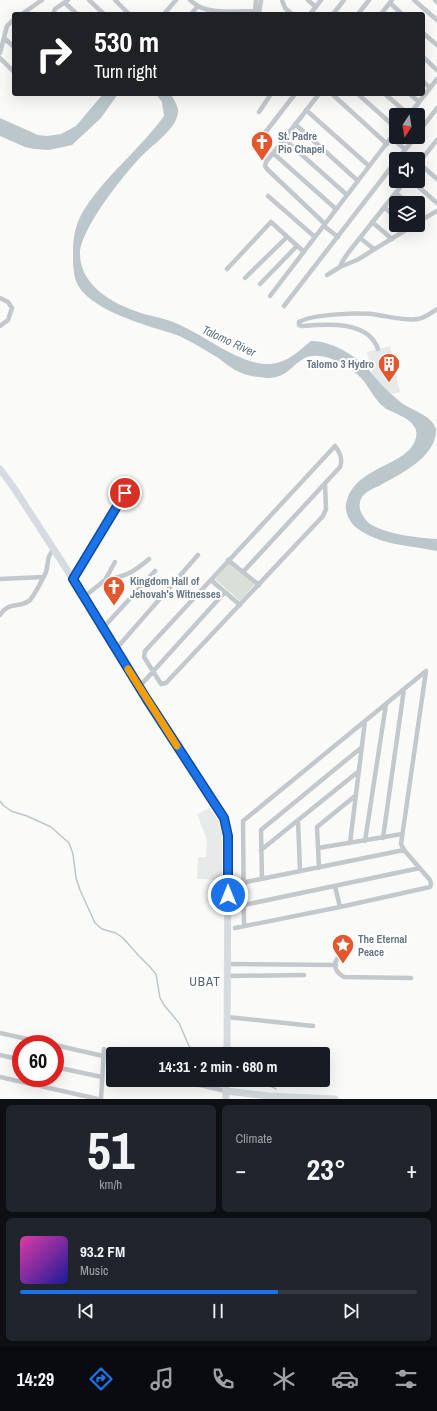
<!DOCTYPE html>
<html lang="en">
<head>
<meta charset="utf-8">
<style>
	:root { --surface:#171b24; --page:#20242c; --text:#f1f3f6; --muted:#9ea1a6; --line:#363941; --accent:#1a73e8 }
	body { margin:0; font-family:"Archivo Narrow",sans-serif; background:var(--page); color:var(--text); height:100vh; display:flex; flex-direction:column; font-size:15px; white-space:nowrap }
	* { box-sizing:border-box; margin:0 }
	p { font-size:13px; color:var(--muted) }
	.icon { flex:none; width:22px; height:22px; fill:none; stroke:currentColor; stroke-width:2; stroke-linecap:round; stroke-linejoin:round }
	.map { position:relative; height:1099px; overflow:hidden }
	.details { display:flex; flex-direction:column; gap:6px; padding:6px; background:#0d0f14; flex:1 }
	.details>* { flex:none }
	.banner { position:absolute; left:12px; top:12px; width:413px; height:84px; border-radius:4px; box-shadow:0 4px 16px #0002; background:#202124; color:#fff; overflow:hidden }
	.needle { width:26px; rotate:192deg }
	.buttons { position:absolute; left:389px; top:108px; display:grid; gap:8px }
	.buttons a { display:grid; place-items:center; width:36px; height:36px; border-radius:4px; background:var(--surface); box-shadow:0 4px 16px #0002; font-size:20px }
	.speed { position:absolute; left:12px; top:1035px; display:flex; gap:8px; font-size:20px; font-weight:700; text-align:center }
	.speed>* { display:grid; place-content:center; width:52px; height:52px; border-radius:50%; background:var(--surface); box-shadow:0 4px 16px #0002; line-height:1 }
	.speed .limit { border:6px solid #d22; background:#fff; color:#111 }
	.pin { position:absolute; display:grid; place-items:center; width:34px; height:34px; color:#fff; margin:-17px; border:2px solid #fff; border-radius:50%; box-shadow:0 1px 4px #0007 }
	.me { position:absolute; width:44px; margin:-22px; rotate:0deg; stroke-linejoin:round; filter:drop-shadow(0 0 3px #0008) }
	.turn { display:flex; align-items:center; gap:14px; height:84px; padding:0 16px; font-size:18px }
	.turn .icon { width:52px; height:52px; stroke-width:2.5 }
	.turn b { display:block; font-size:28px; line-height:34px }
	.big { font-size:30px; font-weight:700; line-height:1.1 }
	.details .widget { flex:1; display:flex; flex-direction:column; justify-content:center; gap:6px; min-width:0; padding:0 14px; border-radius:6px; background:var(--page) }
	.details .dial { align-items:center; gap:0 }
	.dial b { font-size:52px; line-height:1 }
	.song { display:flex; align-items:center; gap:12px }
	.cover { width:48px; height:48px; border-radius:6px; background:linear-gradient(135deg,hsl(320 70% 55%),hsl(240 70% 35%)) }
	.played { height:4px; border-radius:2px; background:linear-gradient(90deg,var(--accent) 65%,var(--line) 65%) }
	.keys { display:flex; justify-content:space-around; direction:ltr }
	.heat { display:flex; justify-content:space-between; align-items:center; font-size:22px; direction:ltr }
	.details .tiles { flex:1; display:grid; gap:6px; grid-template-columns:1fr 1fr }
	.widget:last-child { grid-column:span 2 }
	.trip { position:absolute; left:106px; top:1047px; width:224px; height:40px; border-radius:4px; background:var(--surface); box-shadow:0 4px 16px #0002; font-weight:700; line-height:40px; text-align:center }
	.menu { display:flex; height:64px; justify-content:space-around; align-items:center; background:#090b0e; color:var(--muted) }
	.menu .icon { width:28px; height:28px }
	.menu .selected { color:var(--accent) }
	.menu b { font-size:18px; color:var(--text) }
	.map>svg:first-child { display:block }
	.built { fill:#e8e9e9 }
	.green { fill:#dadfd7 }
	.water { fill:#bbc7cb }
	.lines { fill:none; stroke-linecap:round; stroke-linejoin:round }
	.stream { stroke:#bbc7cb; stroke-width:1.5 }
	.street { stroke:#c3c8cc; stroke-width:4.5 }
	.secondary { stroke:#d6dbdf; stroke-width:7 }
	.primary { stroke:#d6dbdf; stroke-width:7 }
	.route-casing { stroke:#114b97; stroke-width:10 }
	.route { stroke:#1a73e8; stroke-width:7 }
	.slow { stroke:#f59e0b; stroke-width:7 }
	.labels { text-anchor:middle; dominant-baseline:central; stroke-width:4; stroke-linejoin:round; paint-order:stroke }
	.poi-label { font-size:11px; font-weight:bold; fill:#657683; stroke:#fff; text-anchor:start }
	.water-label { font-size:12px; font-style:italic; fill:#60757c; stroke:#fff }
	.quarter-label { font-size:13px; letter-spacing:1px; fill:#57646e; stroke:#fff }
</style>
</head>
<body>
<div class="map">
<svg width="437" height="1099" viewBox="0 0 437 1099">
	<rect width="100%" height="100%" fill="#fafaf8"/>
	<path class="built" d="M390,346L400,392L391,394L376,379L372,373L367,352Z
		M210,808L217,818L222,834V880L197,879L198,857H206L207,840L197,814Z"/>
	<path class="green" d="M229,563L255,584L240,601L215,579Z"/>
	<path class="water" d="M103,94H118L101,118L72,145L49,150L34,149L25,147L0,136V118L38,135L47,136L61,134L76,126Z
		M156,94H171C173,98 178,106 178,111C178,126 158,141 148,150C129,167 78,231 80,255C81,289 119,307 148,315C160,318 171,320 182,326C206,337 238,362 264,364C286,365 296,353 311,341C331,341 353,354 367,368C372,373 376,379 381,384C388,391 395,398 403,404C414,411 432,416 436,429C437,458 398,475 379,486C374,488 365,492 362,497C359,502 359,508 361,512C363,516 366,521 370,524C386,534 418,538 437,539V551C419,547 398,546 380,540C365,534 348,527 346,509C345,505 347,501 348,497C355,478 378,469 395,460C400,457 405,454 409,450C414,445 419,435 415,428C411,418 393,413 385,408C373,399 369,385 359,376C347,364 319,349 303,359C289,368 286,378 267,378C255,377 242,375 232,368C226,365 221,359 215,356C202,348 186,338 171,333C145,325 86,309 76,281C73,272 73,262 73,253C73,227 80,213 96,193C117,166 144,144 164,116L162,102Z"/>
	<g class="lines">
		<path class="stream" d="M0,801L3,805L11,811L27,816L51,827L69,843L73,854L76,878L80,890L95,923L102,929L116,933L123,938L139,956L150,967L156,974L160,998L164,1005L179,1023L189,1046L196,1054
			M241,1080C250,1085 271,1083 276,1089"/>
		<path class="street" d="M89,0L104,14
			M115,0L129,14
			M190,0C192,2 195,4 198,6C211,14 239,11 255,11L261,14
			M282,0L285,8L292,14
			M308,0L316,7
			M414,0L437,20
			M435,0L437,2
			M65,3L77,14
			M390,3L402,14
			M255,11L256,0
			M259,13L261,0
			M22,14L42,0
			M53,14L55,9L68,0
			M164,14L176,0
			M191,14L198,6
			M310,14L321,0
			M333,14L344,0
			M358,14L369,0
			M381,14L392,0
			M423,33L437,45
			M4,38L14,47
			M0,53L7,26L14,19
			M423,57L437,70
			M0,58L14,72
			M423,81L430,88
			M319,94L266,162L265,166L267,169L325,224
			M332,94L387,144
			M358,94L396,128
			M385,94L409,115
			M410,94L419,102
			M306,110L369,166
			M259,112L271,94
			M409,115L437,79
			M295,124L358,181
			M418,133L437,108
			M261,138L295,94
			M391,138L405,149
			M284,139L347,195
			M273,153L336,209
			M398,159L415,137
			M419,163L437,179
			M418,164L437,140
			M412,181L437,203
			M396,193L408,203
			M268,196L315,237
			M384,207L396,218
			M418,212L425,218
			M372,222L392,239
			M418,222L437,211
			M324,226L338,237
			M360,238L374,249
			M340,267L342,262L348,253L405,181
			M227,269L271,222L304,252
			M327,275L340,267L357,260L414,225
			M245,278L287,237
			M260,284L297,246
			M270,296L396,131
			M0,298L8,302L12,308L8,320L0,326
			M284,306L396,161
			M378,349C368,320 326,324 302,326L299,325V322C313,314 361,312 378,315C391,317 405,321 418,319C425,318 431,313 437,309
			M228,560L259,585
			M243,572L340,467C343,459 340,453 335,446L145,651L144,657L161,684L166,683L323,516L326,509L325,483
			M0,579L43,577
			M73,579L131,482
			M105,580C125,577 134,572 149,559
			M211,580L240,605
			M84,597L105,580L115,562
			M0,615C10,600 20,609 30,600C36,593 42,580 46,572C49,562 46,557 54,549
			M103,628L155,571
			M116,649L198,555
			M139,687L225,592
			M298,820L300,871
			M383,838L404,689
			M365,841L386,704
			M350,843L365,721
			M318,848L402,834
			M261,850L359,771
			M319,868L317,827L355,796
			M262,879L261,830L362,747
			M228,880L244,881L246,882
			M228,884L244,885L246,882L404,850
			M335,886L340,907
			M244,905L420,868
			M244,926L243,821L426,671
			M235,928L340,907L430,887L431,884L430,880L404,850L401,844L426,671
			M345,953C332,959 332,970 344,977L411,978
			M228,964L336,965
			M227,976L304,975
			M227,1017L313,1026
			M0,1033L49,1044
			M55,1045L103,1056
			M0,1055L21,1060
			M55,1067L102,1077
			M0,1077L98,1099
			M178,1080L226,1091
			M101,1099L104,1049"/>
		<path class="secondary" d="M226,1099V1091"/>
		<path class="primary" d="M0,469L14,488L73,579L146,698L221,814L227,827L228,843L227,1054
			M226,1080V1091L269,1096L335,1099"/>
	</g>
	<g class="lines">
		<g class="route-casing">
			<path id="route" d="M125,493L73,579L146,698L224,818L228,836V895"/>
		</g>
		<use href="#route" class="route"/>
		<path class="slow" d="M128,669L177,746"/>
	</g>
	<defs>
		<g id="church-pin" transform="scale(1.15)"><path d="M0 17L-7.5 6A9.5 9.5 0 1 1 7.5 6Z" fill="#e4572e" stroke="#fff"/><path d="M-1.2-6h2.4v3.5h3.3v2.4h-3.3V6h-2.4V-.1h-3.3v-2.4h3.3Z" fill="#fff"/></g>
		<g id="building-pin" transform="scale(1.15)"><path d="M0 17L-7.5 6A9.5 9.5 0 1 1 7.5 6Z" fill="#e4572e" stroke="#fff"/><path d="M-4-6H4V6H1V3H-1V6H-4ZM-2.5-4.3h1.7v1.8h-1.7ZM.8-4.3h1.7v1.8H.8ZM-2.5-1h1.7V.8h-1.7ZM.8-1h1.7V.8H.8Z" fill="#fff"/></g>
		<g id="sight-pin" transform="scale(1.15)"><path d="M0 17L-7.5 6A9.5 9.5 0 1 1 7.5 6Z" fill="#e4572e" stroke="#fff"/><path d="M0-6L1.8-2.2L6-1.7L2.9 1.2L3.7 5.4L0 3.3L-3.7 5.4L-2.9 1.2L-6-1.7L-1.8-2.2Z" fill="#fff"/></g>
	</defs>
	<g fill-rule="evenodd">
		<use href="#church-pin" x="262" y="142"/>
		<use href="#building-pin" x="389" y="364"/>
		<use href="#church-pin" x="114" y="587"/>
		<use href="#sight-pin" x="343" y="945"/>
	</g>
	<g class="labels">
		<g class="poi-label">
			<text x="278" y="136">St. Padre<tspan x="278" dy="13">Pio Chapel</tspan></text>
			<text x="374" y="364" text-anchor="end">Talomo 3 Hydro</text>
			<text x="130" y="581">Kingdom Hall of<tspan x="130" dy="13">Jehovah's Witnesses</tspan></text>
			<text x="358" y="939">The Eternal<tspan x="358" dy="13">Peace</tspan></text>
		</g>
		<g class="water-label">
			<text transform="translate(229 341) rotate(25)">Talomo River</text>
		</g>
		<g class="quarter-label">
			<text x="205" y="981">UBAT</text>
		</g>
	</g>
</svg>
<div class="buttons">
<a><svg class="needle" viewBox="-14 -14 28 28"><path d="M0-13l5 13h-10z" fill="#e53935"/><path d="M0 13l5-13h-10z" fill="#9ea1a6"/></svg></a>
<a><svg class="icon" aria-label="sound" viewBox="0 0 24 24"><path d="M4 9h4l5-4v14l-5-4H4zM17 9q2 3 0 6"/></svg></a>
<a><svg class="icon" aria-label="layers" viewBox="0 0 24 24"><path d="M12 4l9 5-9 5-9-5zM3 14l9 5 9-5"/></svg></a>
</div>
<div class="speed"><div class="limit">60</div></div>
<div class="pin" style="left:125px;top:493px;background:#d93025"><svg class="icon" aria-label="arrive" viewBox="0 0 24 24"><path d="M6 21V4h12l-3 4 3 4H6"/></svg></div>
<svg class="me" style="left:228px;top:895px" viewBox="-20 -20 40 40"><circle r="17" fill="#1a73e8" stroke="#fff" stroke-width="3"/><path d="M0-11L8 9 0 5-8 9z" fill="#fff"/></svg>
<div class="trip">14:31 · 2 min · 680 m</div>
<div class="banner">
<div class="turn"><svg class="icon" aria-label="right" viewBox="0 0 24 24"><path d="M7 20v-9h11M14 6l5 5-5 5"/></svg><div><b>530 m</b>Turn right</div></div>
</div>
</div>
<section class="details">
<div class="tiles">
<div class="widget dial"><b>51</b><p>km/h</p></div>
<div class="widget"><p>Climate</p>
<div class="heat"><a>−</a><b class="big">23°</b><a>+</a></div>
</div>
<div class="widget">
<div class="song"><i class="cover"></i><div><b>93.2 FM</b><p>Music</p></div></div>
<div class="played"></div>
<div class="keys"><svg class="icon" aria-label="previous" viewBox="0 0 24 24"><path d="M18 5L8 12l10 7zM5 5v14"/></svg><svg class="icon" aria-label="pause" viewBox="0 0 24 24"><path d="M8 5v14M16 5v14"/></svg><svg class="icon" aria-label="next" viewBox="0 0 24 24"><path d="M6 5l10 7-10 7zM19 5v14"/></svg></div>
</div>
</div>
</section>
<nav class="menu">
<b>14:29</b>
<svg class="icon selected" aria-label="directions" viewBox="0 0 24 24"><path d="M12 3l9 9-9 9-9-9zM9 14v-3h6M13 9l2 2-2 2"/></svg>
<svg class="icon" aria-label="music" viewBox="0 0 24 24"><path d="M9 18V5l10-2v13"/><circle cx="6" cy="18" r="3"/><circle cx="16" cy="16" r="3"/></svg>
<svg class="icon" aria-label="phone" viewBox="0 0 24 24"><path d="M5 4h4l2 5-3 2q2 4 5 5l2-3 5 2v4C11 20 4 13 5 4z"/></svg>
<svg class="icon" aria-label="climate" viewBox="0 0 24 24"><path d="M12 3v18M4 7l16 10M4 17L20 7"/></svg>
<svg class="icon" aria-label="car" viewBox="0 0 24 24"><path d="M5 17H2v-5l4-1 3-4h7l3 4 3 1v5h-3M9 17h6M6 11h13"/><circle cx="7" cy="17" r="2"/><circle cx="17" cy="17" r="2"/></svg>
<svg class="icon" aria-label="filters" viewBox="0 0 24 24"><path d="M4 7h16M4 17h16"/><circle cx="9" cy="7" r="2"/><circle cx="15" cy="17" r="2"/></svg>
</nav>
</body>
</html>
